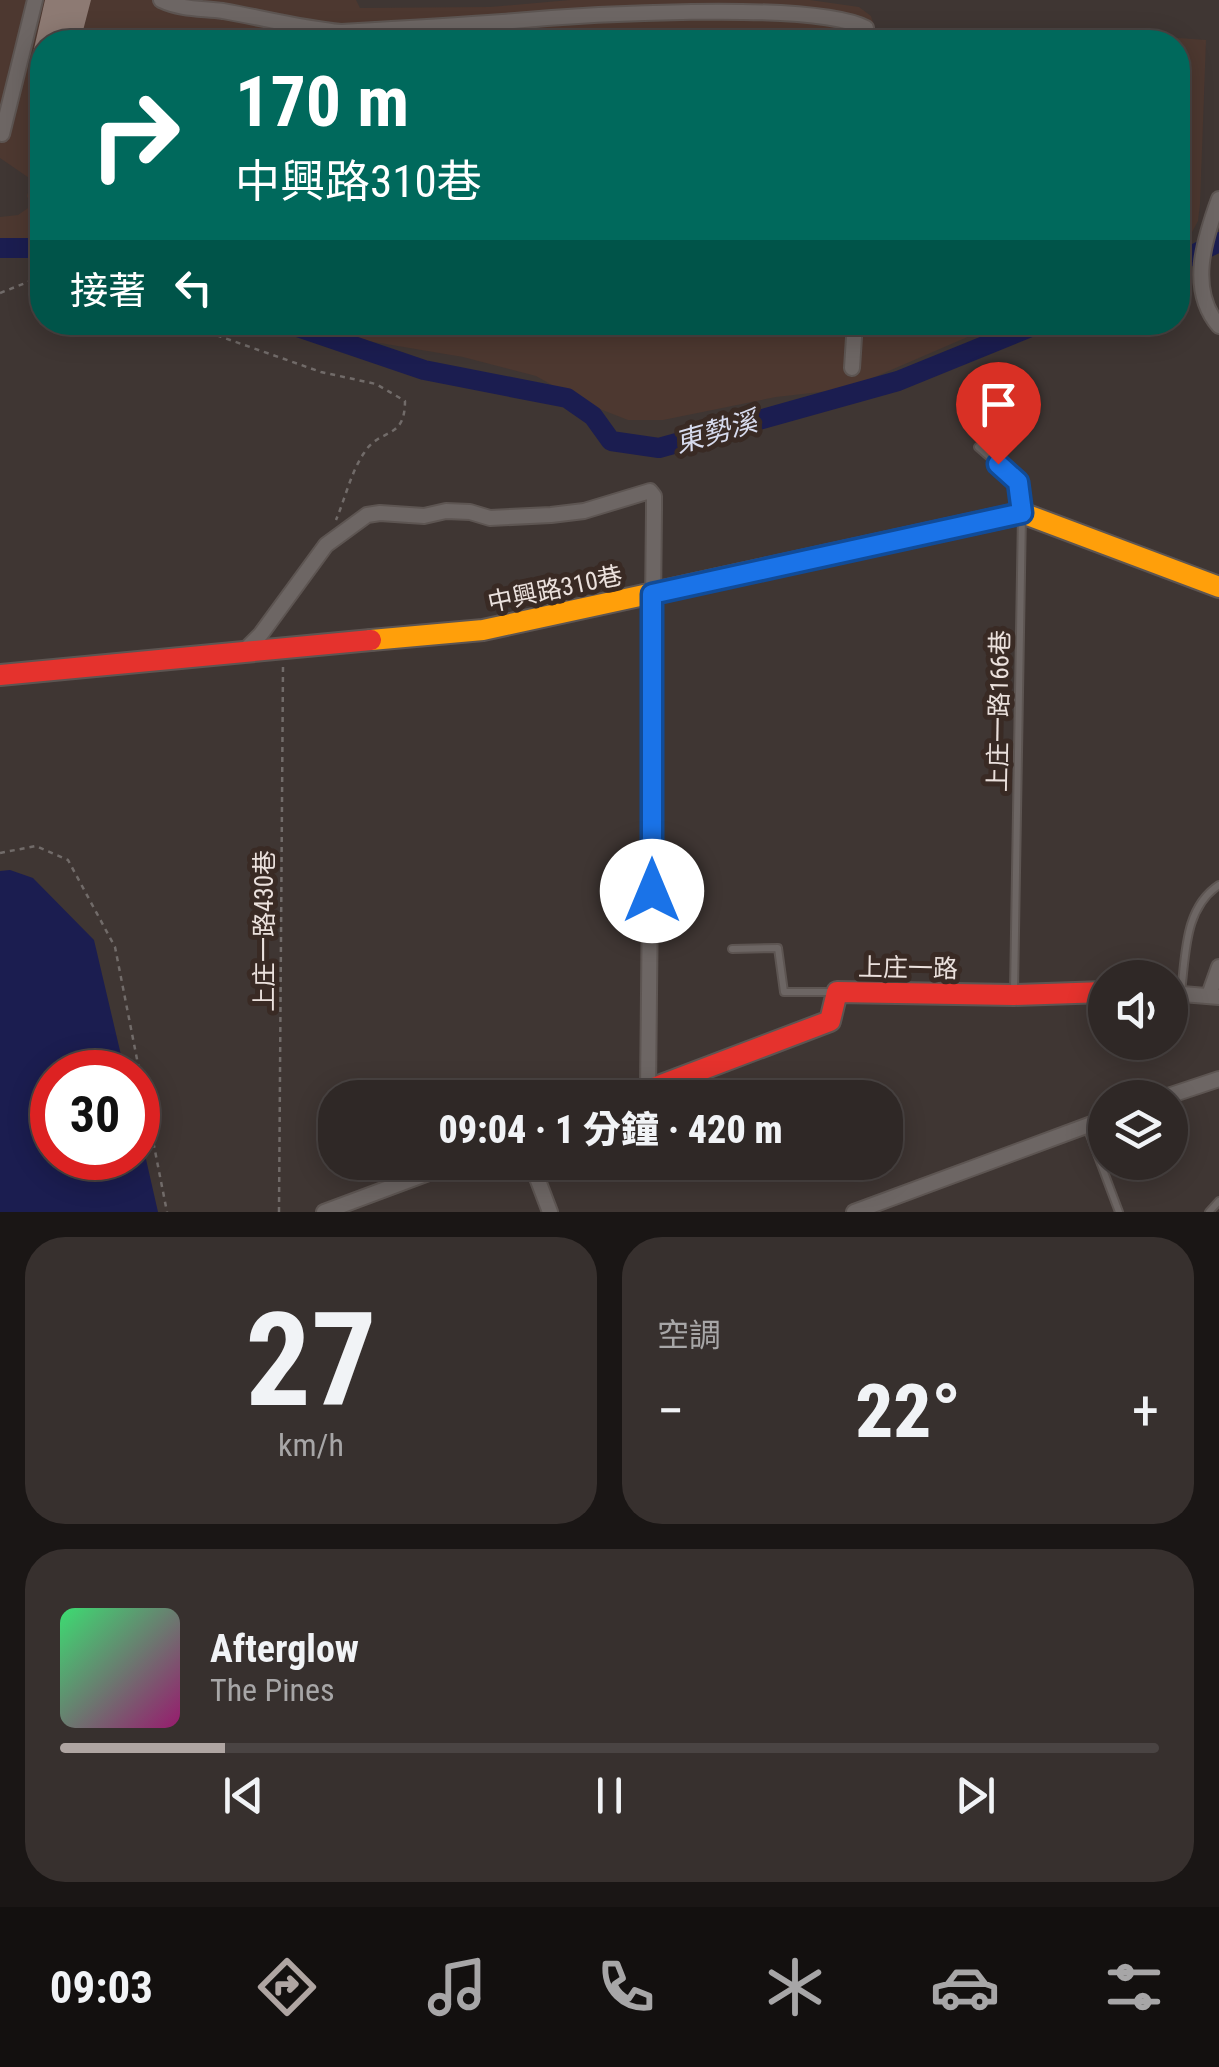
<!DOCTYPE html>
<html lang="zh-TW">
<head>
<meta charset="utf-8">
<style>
	:root { --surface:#2f2826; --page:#37302e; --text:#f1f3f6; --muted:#a7a6a7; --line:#4a4443; --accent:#afa5a2 }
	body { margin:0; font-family:"Roboto Condensed","Noto Sans TC",sans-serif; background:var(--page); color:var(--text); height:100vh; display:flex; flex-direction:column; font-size:38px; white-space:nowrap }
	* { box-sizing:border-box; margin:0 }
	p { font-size:32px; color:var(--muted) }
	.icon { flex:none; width:55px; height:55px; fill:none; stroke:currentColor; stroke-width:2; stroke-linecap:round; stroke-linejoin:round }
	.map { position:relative; height:1212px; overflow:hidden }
	.panel { display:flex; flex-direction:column; gap:25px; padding:25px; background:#1a1615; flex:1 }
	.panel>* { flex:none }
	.top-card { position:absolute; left:30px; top:30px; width:1160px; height:305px; border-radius:40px; box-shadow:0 5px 25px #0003,0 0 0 2px var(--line); background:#00695c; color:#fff; overflow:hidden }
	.buttons { position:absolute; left:1088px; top:960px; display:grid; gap:20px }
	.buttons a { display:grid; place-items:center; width:100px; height:100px; border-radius:50%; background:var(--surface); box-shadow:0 5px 25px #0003,0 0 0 2px var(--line); font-size:50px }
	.speed { position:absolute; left:30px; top:1050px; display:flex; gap:20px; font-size:50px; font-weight:700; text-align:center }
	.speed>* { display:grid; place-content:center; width:130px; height:130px; border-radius:50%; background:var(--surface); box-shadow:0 5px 25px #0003,0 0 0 2px var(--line); line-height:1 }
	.speed .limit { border:15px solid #d22; background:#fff; color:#111 }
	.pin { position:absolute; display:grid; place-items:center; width:85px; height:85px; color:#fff; margin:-102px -42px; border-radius:50% 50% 50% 0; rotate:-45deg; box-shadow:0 0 10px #0007 }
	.pin .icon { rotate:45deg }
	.me { position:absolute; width:110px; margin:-55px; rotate:0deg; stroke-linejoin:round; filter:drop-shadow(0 0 8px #0008) }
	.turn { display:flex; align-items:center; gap:35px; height:210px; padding:0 40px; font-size:45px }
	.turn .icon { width:130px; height:130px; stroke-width:2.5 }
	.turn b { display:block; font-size:70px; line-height:85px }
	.then { display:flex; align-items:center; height:95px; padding:0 40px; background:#0003; gap:20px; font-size:38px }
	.big { font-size:75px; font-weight:800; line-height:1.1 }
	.panel .card { flex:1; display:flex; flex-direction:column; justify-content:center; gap:15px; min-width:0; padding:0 35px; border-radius:40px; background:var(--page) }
	.panel .dial { align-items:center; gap:0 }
	.dial b { font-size:130px; line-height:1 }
	.song { display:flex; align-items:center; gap:30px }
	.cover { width:120px; height:120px; border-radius:15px; background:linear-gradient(135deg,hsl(140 70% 55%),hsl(320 70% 35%)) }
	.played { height:10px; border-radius:5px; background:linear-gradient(90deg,var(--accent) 15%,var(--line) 15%) }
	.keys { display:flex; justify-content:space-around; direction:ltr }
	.heat { display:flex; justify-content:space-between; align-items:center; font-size:55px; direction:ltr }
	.panel .tiles { flex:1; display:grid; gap:25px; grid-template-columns:1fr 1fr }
	.card:last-child { grid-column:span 2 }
	.trip { position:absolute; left:318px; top:1080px; width:585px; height:100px; border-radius:40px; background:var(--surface); box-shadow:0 5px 25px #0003,0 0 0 2px var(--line); font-weight:800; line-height:100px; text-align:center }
	.menu { display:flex; height:160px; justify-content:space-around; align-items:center; background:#13100f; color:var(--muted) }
	.menu .icon { width:70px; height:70px }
	.menu .active { color:var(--accent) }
	.menu b { font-size:45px; color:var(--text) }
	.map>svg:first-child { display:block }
	.built { fill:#4d3830 }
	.water { fill:#1b1d50 }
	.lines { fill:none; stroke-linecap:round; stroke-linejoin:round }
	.river { stroke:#1b1d50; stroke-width:20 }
	.building { fill:#8d7a73 }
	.lane-casing { stroke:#5d5552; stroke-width:10 }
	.street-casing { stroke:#5d5552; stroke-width:18 }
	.slow-casing { stroke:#5d5552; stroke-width:24 }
	.jam-casing { stroke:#5d5552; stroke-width:24 }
	.path { stroke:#716b69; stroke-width:2.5; stroke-dasharray:5 5; stroke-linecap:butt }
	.lane { stroke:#6d6664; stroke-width:6 }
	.street { stroke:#6d6664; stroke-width:14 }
	.slow { stroke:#ff9f0a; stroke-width:20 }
	.jam { stroke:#e5322d; stroke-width:20 }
	.route-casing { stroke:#114b97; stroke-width:25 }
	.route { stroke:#1a73e8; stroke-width:18 }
	.labels { text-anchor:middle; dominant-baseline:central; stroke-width:10; stroke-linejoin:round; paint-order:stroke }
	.street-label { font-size:25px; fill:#ebe1dd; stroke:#392a24 }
	.water-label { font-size:28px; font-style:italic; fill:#d7dbee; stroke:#392a24 }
</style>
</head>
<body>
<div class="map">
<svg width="1219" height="1212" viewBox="0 0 1219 1212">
	<rect width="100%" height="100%" fill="#3f3633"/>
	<path class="built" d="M0,0H356L360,8L490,7L570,0H810L859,7L871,16L877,36L915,42H42V238H0V217L18,215L31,206L27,196L32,180L0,158Z
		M1083,31L1206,40L1200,204L1198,221L1190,236L1178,242V42H1082Z
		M314,323H1000L847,389L776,397L663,420H628L582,402L536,376L463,357L362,340Z"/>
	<path class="water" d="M10,870L33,878L94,940L125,1072H52V1158H138V1124L158,1212H0V871Z"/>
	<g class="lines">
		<path class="river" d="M0,248H42
			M1178,262L1219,242
			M283,322L424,370L567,398L593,416L611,441L659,448L898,381L1043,322"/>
	</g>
	<path class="building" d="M45,0H91L80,42H42V78L28,75Z"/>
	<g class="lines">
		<g class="lane-casing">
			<path id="lane" d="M978,447L1018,482L1022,513L1014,992
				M732,949L778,948L784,992H832
				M1181,992C1186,954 1184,908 1219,885
				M1087,1127L1119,1212
				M1209,1212L1219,1201"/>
		</g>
		<g class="street-casing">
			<path id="street" d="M161,0C182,10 202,8 223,11C263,18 301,28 341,32C395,29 449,26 502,22C576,15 812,0 866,28L868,42
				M2,134L35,0
				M1219,199C1204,240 1188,290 1219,326
				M852,368L855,322
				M243,652L261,634L326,545L367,515L380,513L424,516L446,511L470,512L490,518L551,515L584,511L650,491L654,496V510L648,1091
				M1170,993L1219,997
				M1209,995L1219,967
				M1162,1098L1219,1079
				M531,1162L550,1212
				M324,1212L458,1162
				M854,1212L1105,1119"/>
		</g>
		<g class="slow-casing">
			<path id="slow" d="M371,640L483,630L1022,513L1219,587"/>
		</g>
		<g class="jam-casing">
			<path id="jam" d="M0,675L371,640
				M627,1098L830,1021L837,992L1014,995L1105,992"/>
		</g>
		<path class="path" d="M0,293L28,282H42
			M179,322L321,372L376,384L405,401C405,441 380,427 364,453C351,472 345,499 336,520
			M0,853L36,846L68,860L115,947L167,1212
			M279,1212L283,666"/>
		<use href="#lane" class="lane"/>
		<use href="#street" class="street"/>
		<use href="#slow" class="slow"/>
		<use href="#jam" class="jam"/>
	</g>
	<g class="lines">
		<g class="route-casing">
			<path id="route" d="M652,891V594L1022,513L1018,482L998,464"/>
		</g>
		<use href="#route" class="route"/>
	</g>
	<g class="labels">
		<g class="street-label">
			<text transform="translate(555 589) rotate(-12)">中興路310巷</text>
			<text transform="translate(999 711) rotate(-89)">上庄一路166巷</text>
			<text transform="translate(264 931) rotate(-90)">上庄一路430巷</text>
			<text transform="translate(908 968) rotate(1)">上庄一路</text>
		</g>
		<g class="water-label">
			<text transform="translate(716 432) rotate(-16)">東勢溪</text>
		</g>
	</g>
</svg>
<div class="buttons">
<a><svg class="icon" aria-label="sound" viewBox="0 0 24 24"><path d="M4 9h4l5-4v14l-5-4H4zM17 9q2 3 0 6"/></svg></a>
<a><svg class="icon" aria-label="layers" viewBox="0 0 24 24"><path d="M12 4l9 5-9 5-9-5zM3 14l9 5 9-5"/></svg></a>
</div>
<div class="speed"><div class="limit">30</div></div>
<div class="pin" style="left:998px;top:464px;background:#d93025"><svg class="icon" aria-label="arrive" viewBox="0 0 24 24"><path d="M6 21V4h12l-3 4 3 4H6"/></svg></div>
<svg class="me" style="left:652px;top:891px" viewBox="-20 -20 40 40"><circle r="19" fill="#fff"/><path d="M0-13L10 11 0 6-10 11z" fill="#1a73e8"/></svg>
<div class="trip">09:04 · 1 分鐘 · 420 m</div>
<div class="top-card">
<div class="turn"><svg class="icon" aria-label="right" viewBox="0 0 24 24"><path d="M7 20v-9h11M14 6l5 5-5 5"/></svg><div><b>170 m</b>中興路310巷</div></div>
<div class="then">接著<svg class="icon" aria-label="left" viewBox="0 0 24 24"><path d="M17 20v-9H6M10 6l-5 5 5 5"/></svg></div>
</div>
</div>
<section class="panel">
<div class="tiles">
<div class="card dial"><b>27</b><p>km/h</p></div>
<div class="card"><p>空調</p>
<div class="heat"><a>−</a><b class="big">22°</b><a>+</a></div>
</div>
<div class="card">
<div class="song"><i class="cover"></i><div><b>Afterglow</b><p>The Pines</p></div></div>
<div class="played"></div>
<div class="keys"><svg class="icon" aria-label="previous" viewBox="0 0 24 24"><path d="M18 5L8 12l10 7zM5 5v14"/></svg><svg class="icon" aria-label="pause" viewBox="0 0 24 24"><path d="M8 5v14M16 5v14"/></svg><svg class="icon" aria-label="next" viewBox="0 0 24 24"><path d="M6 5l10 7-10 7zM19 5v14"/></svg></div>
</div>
</div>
</section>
<nav class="menu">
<b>09:03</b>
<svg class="icon active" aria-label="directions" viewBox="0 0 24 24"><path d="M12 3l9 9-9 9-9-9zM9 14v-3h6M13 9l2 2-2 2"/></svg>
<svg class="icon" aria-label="music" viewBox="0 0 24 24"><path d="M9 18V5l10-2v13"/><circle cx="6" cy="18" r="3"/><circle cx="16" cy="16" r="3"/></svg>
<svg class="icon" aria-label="phone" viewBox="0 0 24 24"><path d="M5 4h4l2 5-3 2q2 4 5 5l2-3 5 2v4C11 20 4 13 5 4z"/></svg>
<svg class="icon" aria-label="climate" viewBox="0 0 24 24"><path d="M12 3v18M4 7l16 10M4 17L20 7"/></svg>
<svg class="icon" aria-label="car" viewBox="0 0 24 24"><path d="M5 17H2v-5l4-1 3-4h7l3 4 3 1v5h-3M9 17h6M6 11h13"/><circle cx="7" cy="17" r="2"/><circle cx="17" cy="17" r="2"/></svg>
<svg class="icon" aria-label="filters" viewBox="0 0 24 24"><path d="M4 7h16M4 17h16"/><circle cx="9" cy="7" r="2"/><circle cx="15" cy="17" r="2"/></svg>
</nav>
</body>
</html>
